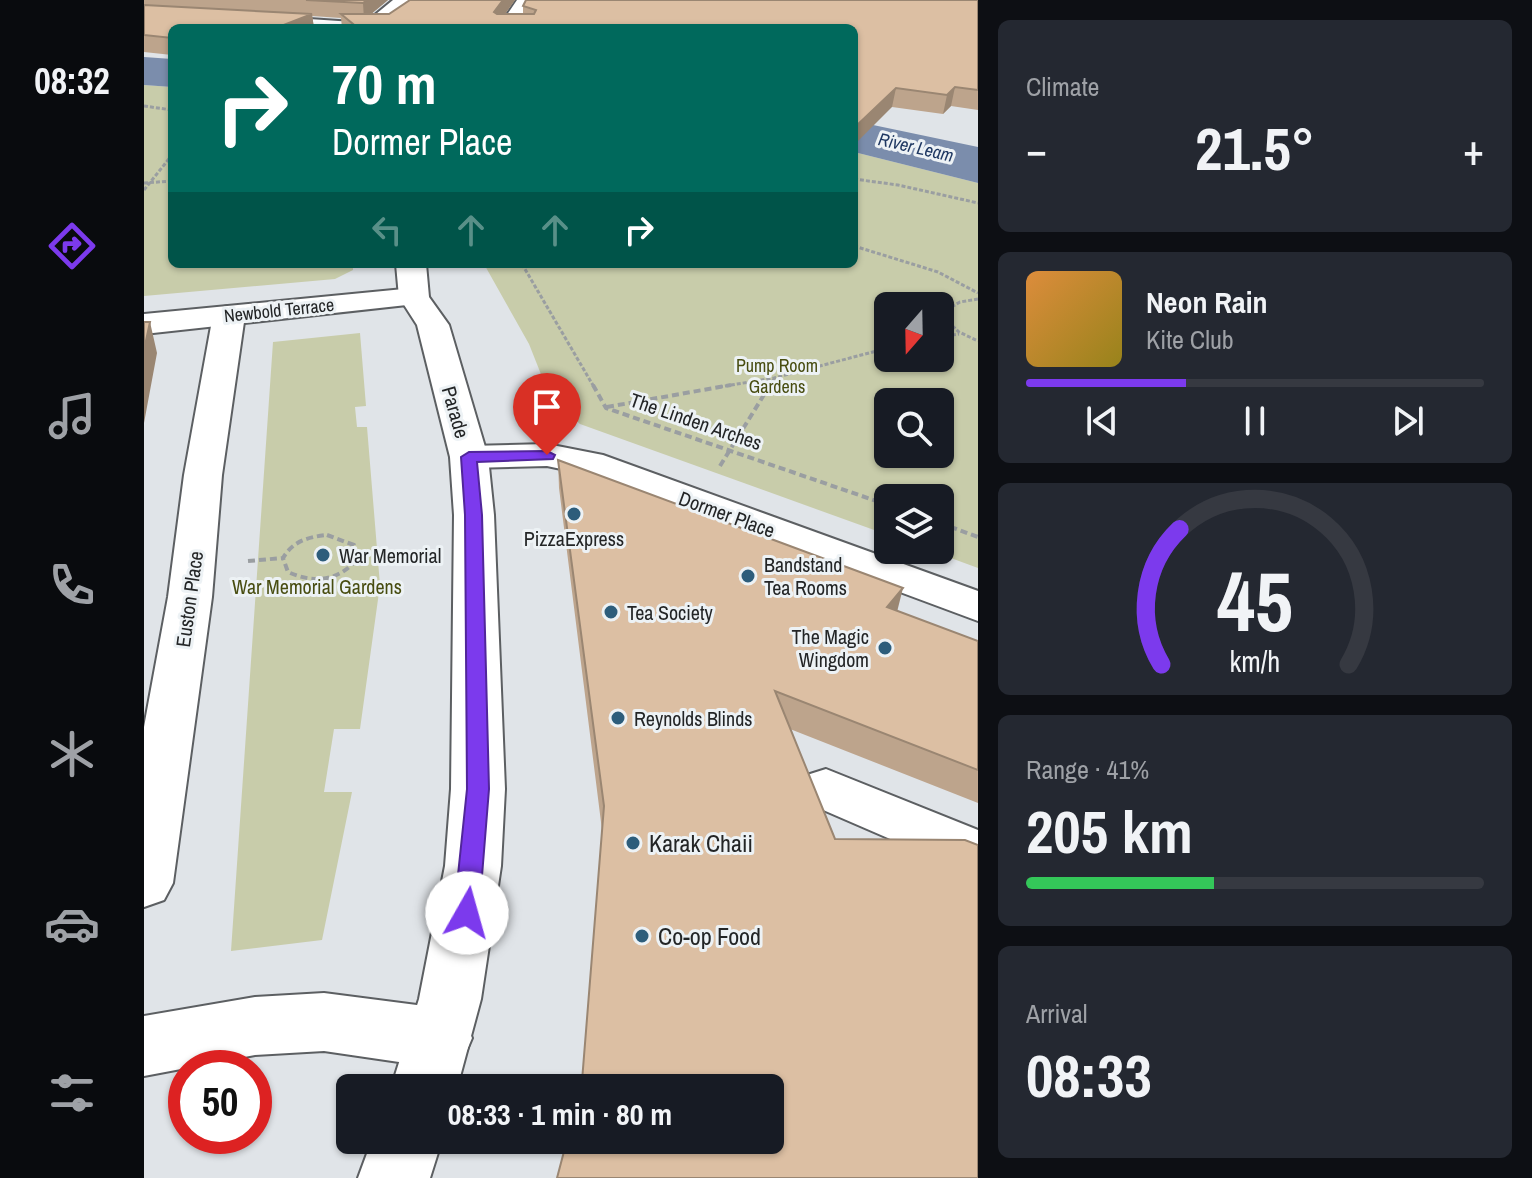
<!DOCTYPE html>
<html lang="en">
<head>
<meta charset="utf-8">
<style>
	:root { --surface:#171b24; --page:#242831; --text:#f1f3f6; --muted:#9ea1a6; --line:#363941; --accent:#7c3aed }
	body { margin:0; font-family:"Archivo Narrow",sans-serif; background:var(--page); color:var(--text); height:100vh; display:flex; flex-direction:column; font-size:30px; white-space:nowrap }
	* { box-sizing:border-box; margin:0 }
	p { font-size:26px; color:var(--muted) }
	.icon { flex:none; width:44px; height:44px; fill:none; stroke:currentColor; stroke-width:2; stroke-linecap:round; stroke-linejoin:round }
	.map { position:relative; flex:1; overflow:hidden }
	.sheet { display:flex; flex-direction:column; gap:20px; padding:20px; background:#0d0f14; width:554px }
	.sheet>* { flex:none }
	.hud { position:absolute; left:24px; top:24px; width:690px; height:244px; border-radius:12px; box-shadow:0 2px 6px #0004; background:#00695c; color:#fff; overflow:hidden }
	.needle { width:52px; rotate:200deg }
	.tools { position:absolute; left:730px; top:292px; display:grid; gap:16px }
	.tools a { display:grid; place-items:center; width:80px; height:80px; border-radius:12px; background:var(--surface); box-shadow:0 2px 6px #0004; font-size:40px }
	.speed { position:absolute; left:24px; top:1050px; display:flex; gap:16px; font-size:40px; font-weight:700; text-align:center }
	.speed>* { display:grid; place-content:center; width:104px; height:104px; border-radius:50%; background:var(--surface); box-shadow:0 2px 6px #0004; line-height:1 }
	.speed .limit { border:12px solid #d22; background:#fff; color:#111 }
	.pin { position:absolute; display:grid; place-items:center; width:68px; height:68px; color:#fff; margin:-82px -34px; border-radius:50% 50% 50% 0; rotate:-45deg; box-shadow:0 0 8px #0007 }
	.pin .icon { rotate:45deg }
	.me { position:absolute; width:88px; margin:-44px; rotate:7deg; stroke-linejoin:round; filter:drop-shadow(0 0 6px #0008) }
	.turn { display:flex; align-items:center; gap:28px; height:168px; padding:0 32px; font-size:36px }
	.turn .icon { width:104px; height:104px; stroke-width:2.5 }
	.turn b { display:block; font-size:56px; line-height:68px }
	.lanes { display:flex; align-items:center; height:76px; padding:0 32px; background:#0003; justify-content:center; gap:40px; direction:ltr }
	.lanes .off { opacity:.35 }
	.big { font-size:60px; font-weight:700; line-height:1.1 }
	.sheet .tile { flex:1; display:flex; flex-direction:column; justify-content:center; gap:12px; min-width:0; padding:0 28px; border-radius:12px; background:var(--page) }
	.sheet .dial { align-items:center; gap:0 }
	.dial svg { height:208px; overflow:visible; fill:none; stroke:var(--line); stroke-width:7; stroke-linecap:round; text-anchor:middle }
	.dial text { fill:var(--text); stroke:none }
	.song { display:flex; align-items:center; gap:24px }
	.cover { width:96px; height:96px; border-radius:12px; background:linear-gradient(135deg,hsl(30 70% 55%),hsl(50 70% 35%)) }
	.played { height:8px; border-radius:4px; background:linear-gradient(90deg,var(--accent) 35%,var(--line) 35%) }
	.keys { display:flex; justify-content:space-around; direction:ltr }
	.heat { display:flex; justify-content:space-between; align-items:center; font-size:44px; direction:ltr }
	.charge { height:12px; border-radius:6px; background:linear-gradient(90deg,#34c759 41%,var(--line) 0) }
	.trip { position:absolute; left:192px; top:1074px; width:448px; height:80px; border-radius:12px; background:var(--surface); box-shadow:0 2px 6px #0004; font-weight:700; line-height:80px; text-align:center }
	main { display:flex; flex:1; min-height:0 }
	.dock { display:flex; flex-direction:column; width:144px; justify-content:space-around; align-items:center; background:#090b0e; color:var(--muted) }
	.dock .icon { width:56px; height:56px }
	.dock .on { color:var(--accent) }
	.dock b { font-size:36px; color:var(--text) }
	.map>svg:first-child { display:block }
	.green { fill:#c8ccaa; fill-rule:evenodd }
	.water { fill:#7b8dac }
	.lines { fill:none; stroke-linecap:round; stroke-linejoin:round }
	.minor-casing { stroke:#5c5f62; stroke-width:4 }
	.tertiary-casing { stroke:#5c5f62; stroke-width:4 }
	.secondary-casing { stroke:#5c5f62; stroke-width:4 }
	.path-far1 { stroke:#9a9ea1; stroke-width:3; stroke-dasharray:4 2; stroke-linecap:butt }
	.path { stroke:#9a9ea1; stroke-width:4; stroke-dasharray:7 4; stroke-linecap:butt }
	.minor { fill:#fff; fill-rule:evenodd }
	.tertiary { fill:#fff; fill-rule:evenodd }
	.secondary { fill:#fff; fill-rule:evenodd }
	.wall { fill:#bda48c }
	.shaded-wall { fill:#9a8672 }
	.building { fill:#dcbfa3; stroke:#9a8672; stroke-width:2 }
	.route { fill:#7c3aed; stroke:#51269a; stroke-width:2 }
	.poi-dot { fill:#2d5d7b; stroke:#edf2f5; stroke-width:3 }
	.labels { text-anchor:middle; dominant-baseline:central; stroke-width:6; stroke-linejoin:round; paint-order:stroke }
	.far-water-label { font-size:18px; font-style:italic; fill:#1f3862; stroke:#edf2f5 }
	.far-street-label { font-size:18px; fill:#232526; stroke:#edf2f5 }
	.far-park-label { font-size:18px; fill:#484d11; stroke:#edf2f5 }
	.street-label { font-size:20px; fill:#232526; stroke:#edf2f5 }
	.poi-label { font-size:20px; fill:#232526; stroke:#edf2f5; text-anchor:start }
	.park-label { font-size:20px; fill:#484d11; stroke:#edf2f5 }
	.near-poi-label { font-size:24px; fill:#232526; stroke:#edf2f5; text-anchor:start }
</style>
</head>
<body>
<main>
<nav class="dock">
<b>08:32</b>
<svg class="icon on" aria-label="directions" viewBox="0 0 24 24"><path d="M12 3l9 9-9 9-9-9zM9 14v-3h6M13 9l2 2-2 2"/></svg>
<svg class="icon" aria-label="music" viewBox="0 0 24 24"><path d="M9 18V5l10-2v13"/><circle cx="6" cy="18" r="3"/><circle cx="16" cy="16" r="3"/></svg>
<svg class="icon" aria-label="phone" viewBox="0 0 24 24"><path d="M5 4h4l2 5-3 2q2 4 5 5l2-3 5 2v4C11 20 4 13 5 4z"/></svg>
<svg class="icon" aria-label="climate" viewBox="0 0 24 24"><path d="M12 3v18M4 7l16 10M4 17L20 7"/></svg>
<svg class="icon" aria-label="car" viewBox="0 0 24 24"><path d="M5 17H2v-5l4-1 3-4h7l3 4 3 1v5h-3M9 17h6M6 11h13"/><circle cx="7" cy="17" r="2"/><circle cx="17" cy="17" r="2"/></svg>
<svg class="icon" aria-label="filters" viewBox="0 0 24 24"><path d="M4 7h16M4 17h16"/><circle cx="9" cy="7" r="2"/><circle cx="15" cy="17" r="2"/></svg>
</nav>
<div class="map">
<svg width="834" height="1178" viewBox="0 0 834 1178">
	<rect width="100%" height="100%" fill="#e0e4e8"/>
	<path class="green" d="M0,85L28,87V264H209V270L191,279L0,296Z
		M710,152L834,183V568L785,550H796V498H744V535L436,424L406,397L385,344L340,264H710ZM744,306H796V358H744ZM744,402H796V454H744Z
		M216,333L222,406L211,407L213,427H223L236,585L216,729H190L180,792H208L178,940L87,951L129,342Z"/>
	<path class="water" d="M0,57L28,59V87L0,85Z
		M710,121L834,147V183L710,152Z"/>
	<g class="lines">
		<g class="minor-casing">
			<path id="minor" d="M373,0H389L372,28H354Z
				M0,8L224,23L254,10L263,15L245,28H143L0,18Z
				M85,306L96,308L101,315L78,475L68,597L29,883L20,900L0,907V727L24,597L40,475L69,315L74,308Z
				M682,769L834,830V877L663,803L655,789L663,775Z"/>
		</g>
		<g class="tertiary-casing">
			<path id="tertiary" d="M270,288L281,291L285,297L281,303L0,334V314Z
				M403,444L459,455L834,591V621L436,473L403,466L325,468L312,465L306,457L312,449L325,446Z
				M180,993L296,1008L319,1017L328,1038L319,1059L296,1068L180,1051L111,1055L0,1076V1016L111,997Z"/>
		</g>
		<g class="secondary-casing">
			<path id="secondary" d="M249,0H268L235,28H215Z
				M252,264H282L285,297L305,325L344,457L350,515L361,789L357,866L337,999L313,1088H247L275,999L301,866L307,789L310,515L306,457L273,325L255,297Z
				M228,1140H298L286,1178H214Z"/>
		</g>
		<path class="path-far1" d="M0,106L28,110
			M710,179L754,185L834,203
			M0,183L28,181
			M0,190L28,155
			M710,246L794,272L834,293
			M378,264L450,387
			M834,299L816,302L802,310L800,318L815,332L834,341
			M796,337L815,334
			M575,387L630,378L744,348
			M625,387L630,379"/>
		<path class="path" d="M449,385L462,408L744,505
			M463,407L587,385
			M576,466L626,385
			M796,523L834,537
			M183,535L210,545L213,559C195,581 170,584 144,572L139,558C149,541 164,537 183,535Z
			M104,561L139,558"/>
		<use href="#minor" class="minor"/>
		<use href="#tertiary" class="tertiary"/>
		<use href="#secondary" class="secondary"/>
	</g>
	<path class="wall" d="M0,0H244L227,14H245L266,0H371L361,14H379V6L834,0V110L807,106L799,114L748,107L710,28H198L197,18L168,16L170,28H28V55L0,52Z
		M414,460L754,611L834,641V803L646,729L438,1081L458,830L415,488Z"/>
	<path class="shaded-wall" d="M223,0H244L220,20L219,3Z
		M359,0H371L351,28L350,12Z
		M168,14L170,28H132Z
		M811,87L807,106L799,114L803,95Z
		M752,88L748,107L710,145V128Z
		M6,322L13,353L0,423V350Z
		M759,588L752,616L743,607Z"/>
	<path class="building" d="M162,0H223L219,3Z
		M266,0H359L350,12L353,14H390L392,10L379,6L382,0H834V90L811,87L803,95L752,88L710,128V28H214L197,14H245Z
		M0,5L168,14L132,28H28V38L0,35Z
		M0,322H6L0,350Z
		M414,460L759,588L743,607L834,641V770L631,691L691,839L821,840L834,845V1178H413L423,1140H626V1088H436L438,1081L460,806Z"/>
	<path class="route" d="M403,451L411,455L409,459L333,462L338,515L345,789L335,913L331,920L323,923L314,920L310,913L323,789L321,515L317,457L325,452Z"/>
	<g class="poi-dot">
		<circle cx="430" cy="514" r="8"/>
		<circle cx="179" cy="555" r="8"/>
		<circle cx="604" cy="576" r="8"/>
		<circle cx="467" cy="612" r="8"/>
		<circle cx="741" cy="648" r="8"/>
		<circle cx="474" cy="718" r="8"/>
		<circle cx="489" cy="843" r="8"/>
		<circle cx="498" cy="936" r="8"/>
	</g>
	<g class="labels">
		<g class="far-water-label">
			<text transform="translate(772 147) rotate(13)">River Leam</text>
		</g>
		<g class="far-street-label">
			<text transform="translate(135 310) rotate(-6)">Newbold Terrace</text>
		</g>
		<g class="far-park-label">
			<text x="633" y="365">Pump Room<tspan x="633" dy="21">Gardens</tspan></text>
		</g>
		<g class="street-label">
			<text transform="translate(312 412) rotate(74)">Parade</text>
			<text transform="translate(552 421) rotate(19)">The Linden Arches</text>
			<text transform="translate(583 514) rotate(20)">Dormer Place</text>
			<text transform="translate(45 599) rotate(-82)">Euston Place</text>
		</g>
		<g class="poi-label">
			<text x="430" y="538" text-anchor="middle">PizzaExpress</text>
			<text x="195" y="555">War Memorial</text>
			<text x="620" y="564">Bandstand<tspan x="620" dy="23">Tea Rooms</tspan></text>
			<text x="483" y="612">Tea Society</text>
			<text x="725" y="636" text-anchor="end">The Magic<tspan x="725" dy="23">Wingdom</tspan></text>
			<text x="490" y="718">Reynolds Blinds</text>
		</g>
		<g class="park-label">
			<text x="173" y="586">War Memorial Gardens</text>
		</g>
		<g class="near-poi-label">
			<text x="505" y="843">Karak Chaii</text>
			<text x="514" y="936">Co-op Food</text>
		</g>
	</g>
</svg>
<div class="tools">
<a><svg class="needle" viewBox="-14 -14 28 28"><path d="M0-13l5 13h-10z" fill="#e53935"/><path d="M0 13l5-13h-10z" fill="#9ea1a6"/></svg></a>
<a><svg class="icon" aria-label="search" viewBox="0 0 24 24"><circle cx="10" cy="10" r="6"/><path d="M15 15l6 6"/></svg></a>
<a><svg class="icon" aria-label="layers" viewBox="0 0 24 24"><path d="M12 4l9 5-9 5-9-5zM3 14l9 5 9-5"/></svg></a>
</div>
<div class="speed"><div class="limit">50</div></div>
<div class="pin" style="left:403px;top:455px;background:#d93025"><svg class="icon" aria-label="arrive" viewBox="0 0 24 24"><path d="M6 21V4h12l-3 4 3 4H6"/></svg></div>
<svg class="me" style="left:323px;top:913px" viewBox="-20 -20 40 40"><circle r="19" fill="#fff"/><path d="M0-13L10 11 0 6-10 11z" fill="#7c3aed"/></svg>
<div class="trip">08:33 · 1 min · 80 m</div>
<div class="hud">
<div class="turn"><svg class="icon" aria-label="right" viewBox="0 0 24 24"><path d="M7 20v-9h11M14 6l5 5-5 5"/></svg><div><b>70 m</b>Dormer Place</div></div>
<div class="lanes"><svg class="icon off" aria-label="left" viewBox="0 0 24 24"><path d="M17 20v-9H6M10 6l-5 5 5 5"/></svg><svg class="icon off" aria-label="ahead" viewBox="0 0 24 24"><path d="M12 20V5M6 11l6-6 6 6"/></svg><svg class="icon off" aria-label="ahead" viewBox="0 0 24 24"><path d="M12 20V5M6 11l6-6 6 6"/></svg><svg class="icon" aria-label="right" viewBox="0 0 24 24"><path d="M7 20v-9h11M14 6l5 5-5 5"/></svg></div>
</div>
</div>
<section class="sheet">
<div class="tile"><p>Climate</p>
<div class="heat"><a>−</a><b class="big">21.5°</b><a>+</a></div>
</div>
<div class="tile">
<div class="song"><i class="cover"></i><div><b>Neon Rain</b><p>Kite Club</p></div></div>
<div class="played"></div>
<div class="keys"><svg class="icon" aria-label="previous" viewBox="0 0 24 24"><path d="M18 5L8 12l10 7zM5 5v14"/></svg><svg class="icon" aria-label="pause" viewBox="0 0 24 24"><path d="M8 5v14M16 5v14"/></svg><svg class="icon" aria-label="next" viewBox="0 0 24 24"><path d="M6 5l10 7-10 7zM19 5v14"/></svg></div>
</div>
<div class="tile dial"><svg viewBox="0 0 100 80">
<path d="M14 69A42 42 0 1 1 86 69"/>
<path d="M14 69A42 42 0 0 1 21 17" stroke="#7c3aed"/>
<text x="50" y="56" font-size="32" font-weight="700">45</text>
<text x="50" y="72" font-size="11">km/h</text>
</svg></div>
<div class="tile"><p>Range · 41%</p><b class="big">205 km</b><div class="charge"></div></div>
<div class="tile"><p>Arrival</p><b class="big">08:33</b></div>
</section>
</main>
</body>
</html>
